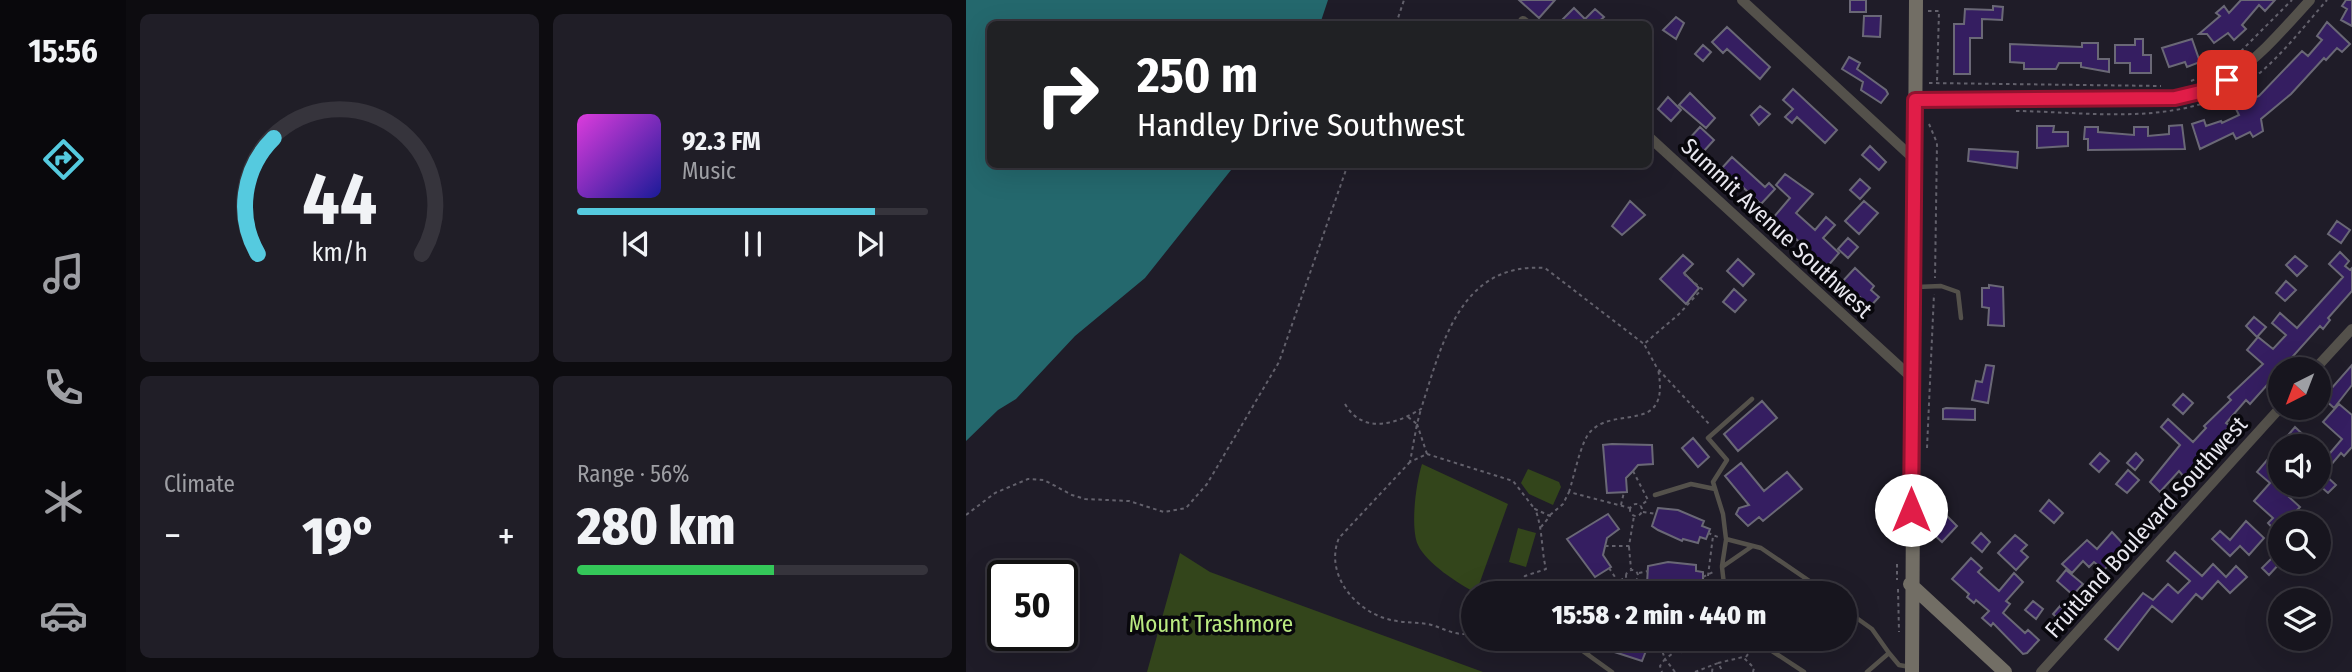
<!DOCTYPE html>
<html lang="en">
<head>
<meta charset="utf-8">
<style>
	:root { --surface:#17151e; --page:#201e27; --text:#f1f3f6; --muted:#9e9fa4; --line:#36343c; --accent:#55cadf }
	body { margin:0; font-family:"Fira Sans Condensed",sans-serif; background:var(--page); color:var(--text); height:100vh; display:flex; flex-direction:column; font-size:26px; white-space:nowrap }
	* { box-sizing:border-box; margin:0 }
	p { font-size:23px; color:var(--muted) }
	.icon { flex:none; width:38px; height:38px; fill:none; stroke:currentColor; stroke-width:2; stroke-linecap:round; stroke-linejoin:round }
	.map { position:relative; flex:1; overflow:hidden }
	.details { display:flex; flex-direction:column; gap:14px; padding:14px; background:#0d0c10; width:840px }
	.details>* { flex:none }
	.top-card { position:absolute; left:21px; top:21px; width:665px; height:147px; border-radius:10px; box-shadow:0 7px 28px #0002,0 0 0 2px var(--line); background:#202124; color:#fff; overflow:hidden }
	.needle { width:46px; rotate:222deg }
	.fabs { position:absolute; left:1302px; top:357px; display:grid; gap:14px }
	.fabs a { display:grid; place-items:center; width:63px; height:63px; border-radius:50%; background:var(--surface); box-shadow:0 7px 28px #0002,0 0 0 2px var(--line); font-size:35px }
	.speed { position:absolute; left:21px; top:560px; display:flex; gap:14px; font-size:35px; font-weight:700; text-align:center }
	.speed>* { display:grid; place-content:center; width:91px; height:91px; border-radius:50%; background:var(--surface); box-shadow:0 7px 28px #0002,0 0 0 2px var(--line); line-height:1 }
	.speed .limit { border:4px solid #111; border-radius:10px; background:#fff; color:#111 }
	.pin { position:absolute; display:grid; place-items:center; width:60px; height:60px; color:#fff; margin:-30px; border-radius:14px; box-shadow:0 4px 10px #0006 }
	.me { position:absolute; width:77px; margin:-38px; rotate:0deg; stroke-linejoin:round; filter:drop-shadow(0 0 5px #0008) }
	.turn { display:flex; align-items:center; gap:24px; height:147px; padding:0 35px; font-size:32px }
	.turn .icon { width:91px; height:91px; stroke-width:2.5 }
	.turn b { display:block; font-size:49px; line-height:60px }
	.big { font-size:52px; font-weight:800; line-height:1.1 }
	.details .widget { flex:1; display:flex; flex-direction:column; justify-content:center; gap:10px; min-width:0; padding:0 24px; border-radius:10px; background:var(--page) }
	.details .dial { align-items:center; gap:0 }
	.dial svg { height:182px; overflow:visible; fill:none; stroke:var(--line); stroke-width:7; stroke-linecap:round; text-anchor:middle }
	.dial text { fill:var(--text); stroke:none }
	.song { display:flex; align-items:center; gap:21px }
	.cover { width:84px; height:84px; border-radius:10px; background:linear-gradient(135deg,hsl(300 70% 55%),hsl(240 70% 35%)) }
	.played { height:7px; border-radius:4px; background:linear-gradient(90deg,var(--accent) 85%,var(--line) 85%) }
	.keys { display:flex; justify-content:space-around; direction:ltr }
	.heat { display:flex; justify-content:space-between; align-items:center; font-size:38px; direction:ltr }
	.charge { height:10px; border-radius:5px; background:linear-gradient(90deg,#34c759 56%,var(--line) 0) }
	.details .tiles { flex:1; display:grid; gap:14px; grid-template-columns:repeat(2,1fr) }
	.trip { position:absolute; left:495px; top:581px; width:396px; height:70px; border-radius:35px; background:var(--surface); box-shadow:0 7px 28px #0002,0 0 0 2px var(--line); font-weight:800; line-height:70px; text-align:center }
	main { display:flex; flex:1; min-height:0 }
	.tab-bar { display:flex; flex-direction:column; width:126px; justify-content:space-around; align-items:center; background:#09080c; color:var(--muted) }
	.tab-bar .icon { width:49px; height:49px }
	.tab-bar .on { color:var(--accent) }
	.tab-bar b { font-size:32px; color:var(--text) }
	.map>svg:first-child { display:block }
	.green { fill:#33451b }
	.water { fill:#24686d }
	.building { fill:#351e61; stroke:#6a6876; stroke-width:2 }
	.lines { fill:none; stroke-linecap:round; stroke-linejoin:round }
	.path { stroke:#63616c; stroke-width:2; stroke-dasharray:3.5 3.5; stroke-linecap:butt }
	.lane { stroke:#54514b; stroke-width:4.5 }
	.street { stroke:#54514b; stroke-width:10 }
	.secondary { stroke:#726e65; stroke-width:14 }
	.route-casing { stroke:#92132f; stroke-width:18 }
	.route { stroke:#e11d48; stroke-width:12 }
	.labels { text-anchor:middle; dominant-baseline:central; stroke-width:7; stroke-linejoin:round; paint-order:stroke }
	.street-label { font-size:23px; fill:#e8e7ef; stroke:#08070c }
	.park-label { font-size:23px; fill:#baea81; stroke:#08070c }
</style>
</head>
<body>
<main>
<nav class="tab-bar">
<b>15:56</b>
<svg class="icon on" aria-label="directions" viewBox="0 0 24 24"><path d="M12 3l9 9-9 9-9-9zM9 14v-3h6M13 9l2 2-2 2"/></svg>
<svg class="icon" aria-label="music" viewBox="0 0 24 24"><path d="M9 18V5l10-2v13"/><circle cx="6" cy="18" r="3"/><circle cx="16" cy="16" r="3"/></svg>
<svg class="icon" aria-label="phone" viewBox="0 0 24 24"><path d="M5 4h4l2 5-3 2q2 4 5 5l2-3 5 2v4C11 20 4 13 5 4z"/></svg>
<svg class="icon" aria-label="climate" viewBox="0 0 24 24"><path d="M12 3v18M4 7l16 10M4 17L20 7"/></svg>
<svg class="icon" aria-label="car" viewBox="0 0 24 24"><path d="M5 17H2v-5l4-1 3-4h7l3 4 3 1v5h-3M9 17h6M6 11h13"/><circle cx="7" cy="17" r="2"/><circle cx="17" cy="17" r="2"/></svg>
</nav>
<section class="details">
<div class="tiles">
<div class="widget dial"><svg viewBox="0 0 100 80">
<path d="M14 69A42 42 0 1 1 86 69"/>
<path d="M14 69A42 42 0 0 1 21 18" stroke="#55cadf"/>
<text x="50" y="56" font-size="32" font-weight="700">44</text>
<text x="50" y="72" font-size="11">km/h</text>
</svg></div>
<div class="widget">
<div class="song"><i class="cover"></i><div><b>92.3 FM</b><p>Music</p></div></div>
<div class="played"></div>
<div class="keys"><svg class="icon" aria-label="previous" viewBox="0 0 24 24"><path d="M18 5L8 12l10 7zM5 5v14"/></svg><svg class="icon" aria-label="pause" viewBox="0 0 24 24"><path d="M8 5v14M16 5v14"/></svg><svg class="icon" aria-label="next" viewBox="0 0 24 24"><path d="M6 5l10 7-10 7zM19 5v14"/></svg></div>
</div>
<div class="widget"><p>Climate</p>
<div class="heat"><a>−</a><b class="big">19°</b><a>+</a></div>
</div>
<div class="widget"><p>Range · 56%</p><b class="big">280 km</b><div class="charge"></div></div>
</div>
</section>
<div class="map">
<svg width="1386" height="672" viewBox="0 0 1386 672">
	<rect width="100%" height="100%" fill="#1f1c28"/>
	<path class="green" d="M456,464L542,504L510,593C493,584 460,563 452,545C444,527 450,483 456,464Z
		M562,469L593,482L595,487L587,505L563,494L555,483Z
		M552,528L570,533L560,567L543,562Z
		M214,553L244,572L517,672H181Z
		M518,639H538L534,652L516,645Z"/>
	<path class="water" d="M0,0H362L354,24H24V164L269,165L179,278L109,336L50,399L32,410L0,441Z"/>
	<path class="building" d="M553,0H589L573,18Z
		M884,0H900V12H884Z
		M1275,0H1309L1299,11L1293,5L1276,25L1280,29L1268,40L1262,33L1248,43L1241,34H1233L1254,16L1250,13L1258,6L1263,13Z
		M1380,0H1386V26L1375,20L1381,9L1376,6Z
		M1027,6L1037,7L1036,20L1016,19V38H1004V74H988V24H998L999,9L1027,10Z
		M608,8L619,19L629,9L638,17L630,24H592Z
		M898,16H915L914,37L897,36Z
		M710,17L718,23L710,39L697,30Z
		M1361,22L1384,44L1376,52L1371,48L1360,60L1358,58L1325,94L1295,119L1297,131L1287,137L1284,132L1270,139L1267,133L1234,149L1226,124L1238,120L1240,126L1255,121L1256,123L1273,115L1269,107L1293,96L1336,51L1342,56L1356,40L1351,36Z
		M761,27L804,67L794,79L761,49L757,53L746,42Z
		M1169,39H1177V55H1185V73H1164V63H1149V45H1169Z
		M1226,39L1234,62L1221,67L1219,62L1203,67L1196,48Z
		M1116,43H1132V59H1143V72L1115,67V63H1093L1090,69H1058V63L1044,62V44L1116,47Z
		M737,45L745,52L737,61L729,54Z
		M883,57L894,63L891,69L920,90L922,94L915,103L895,90L897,82L876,69Z
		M827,89L871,130L859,143L831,117L826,123L819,117L827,109L817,100Z
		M724,93L749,118L740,128L713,105Z
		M702,97L715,110L705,121L692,109Z
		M794,106L804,114L793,125L785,115Z
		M1216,125L1219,149L1122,150V139H1118L1119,127H1132V132L1168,135V127H1182V136L1203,134V126Z
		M1071,126H1088L1087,132H1102V146L1071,148Z
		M734,127L748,140L737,152L723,139Z
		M904,146L920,162L913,170L896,155Z
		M1003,149L1052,152L1051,168L1002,161Z
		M766,157L799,187L803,183L809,189L795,204L756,168Z
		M819,174L847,194L830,213L849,230L860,217L869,225L857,238L873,253L861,267L807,218L824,198L810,185Z
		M894,179L904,188L894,199L884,190Z
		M664,201L679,215L656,235L646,226Z
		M898,201L912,213L893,234L879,221Z
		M1371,221L1384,230L1375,243L1362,234Z
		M882,238L892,247L882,258L872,249Z
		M1374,252L1383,261L1379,266L1384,270L1386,268V291L1362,318L1364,320L1357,329L1354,326L1284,404L1280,400L1260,423L1264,426L1218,477L1213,471L1194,492L1184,482L1214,445L1195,427L1202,419L1227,442L1240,428L1238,426L1265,400L1262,397L1297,364L1281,350L1292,337L1307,349L1320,335L1306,323L1314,313L1331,328L1377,277L1363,264Z
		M717,255L727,264L718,273L733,288L720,304L694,279Z
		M1329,256L1341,266L1331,276L1320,265Z
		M772,259L788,274L777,286L761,271Z
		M889,268L908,286L905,290L913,297L902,309V304L876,282Z
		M1320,281L1330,290L1319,301L1310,293Z
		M1023,285L1037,287L1038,326L1022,325L1023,308L1016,307V288H1023Z
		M768,289L780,300L769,312L757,302Z
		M1288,317L1300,327L1291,337L1280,326Z
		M1020,365L1028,366L1022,403L1006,400L1010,381L1016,382Z
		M1386,365V385L1368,408L1357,398Z
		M1217,394L1227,403L1217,414L1207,405Z
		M796,401L811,418L772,451L758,434Z
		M1373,404L1386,415V447L1378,456L1375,453L1359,472L1353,467V454L1359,459L1376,439L1357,422Z
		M980,408L1009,409V420L977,419V409Z
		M1329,427L1344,441L1340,446H1314V485H1334L1323,497L1334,507L1319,523H1314L1310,532L1302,523L1307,518L1288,501L1304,483L1291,472Z
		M727,438L743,457L732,467L716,448Z
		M646,444L686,445L687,464L672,465L667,471L660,478L661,492L641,493L637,445Z
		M1134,453L1143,461L1133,472L1124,464Z
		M1170,453L1177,460L1169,470L1161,463Z
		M775,463L798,491L821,472L836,489L797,521L793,517L782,526L770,514L773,508L783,505L759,476Z
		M1162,470L1173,480L1161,493L1150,484Z
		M1359,475L1370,485L1362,493L1353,485Z
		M1083,500L1097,513L1088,523L1074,511Z
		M692,508L712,510L738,521L736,526L744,529L740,539L734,537L732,543L717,539L716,541L692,530L686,526Z
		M642,514L653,529L641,538L637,555L645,567L629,577L601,539Z
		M980,515L991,526L976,542L965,532Z
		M1280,521L1298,538L1283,555L1274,546L1264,556L1246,539L1254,531L1264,540Z
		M1146,532L1160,547L1138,570L1128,562L1123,567L1117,561L1106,573L1096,564L1121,540L1131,549Z
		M1015,533L1024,542L1016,552L1006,543Z
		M1049,535L1061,545L1055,551L1062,557L1050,570L1032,553Z
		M1314,550V563L1303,575L1296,568Z
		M1209,552L1236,576L1247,564L1260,577L1270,566L1281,577L1264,593L1252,581L1236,599L1230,594L1206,622L1186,606L1152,650L1139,639L1177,593L1187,600L1202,584L1212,593L1224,581L1201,561Z
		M1005,558L1016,568L1012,572L1033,591L1048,573L1057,582L1040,601L1044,604L1037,613L1059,633L1062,630L1073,640L1061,653L1057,654L1027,623L1025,626L1016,618L1023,611L1010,600L1008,603L1001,597L1003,594L986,579Z
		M702,562L730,565V571L737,572V583H730V589L715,588L714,591L681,584L682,566Z
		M1100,570L1117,584L1107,595L1091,581Z
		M1067,601L1077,609L1070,619L1059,610Z
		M1094,606L1105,616L1097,624L1087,614Z
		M620,639H672L683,643L676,661L630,646Z
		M706,639H739L716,652Z"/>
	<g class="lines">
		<path class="path" d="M962,11H973L971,82
			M430,24L438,0
			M1265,61L1326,0
			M1225,81L1249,71
			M963,83L1195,86
			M1050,111C1133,112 1228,130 1296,71C1320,50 1340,24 1361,0
			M963,124L971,143L969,278
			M718,274L736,289L713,314L678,344L691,368L744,425
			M379,404C397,435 430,424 455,409C476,344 494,262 579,268L678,344
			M442,417L451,424L455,409
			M451,424L461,454L444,462Z
			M961,448L968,294
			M461,454L547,481L568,508
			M444,462L373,538C359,571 385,607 418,618C433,623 447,622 462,624C475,627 485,634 498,634L508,624
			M667,471L682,500L674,506
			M603,492C608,477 615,440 625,431C650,405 705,436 692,369
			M664 510a6 6 0 1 1 12 0a6 6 0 1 1-12 0Z
			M655,505L658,492
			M677,512L690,514
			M0,515L29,493L62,479L78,480L106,495L119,499L163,501L198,512L220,508L241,484L313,362L382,164
			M584,515L597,504L603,492L664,508
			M742,533L752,537
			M639,546H663L668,516
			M663,547L665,569
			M931,564V580
			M643,568L651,580
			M660 576a6 6 0 1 1 12 0a6 6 0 1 1-12 0Z
			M673,573L682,571
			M742,576L747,536
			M737,577L749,571
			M668,582L674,593
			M932,589L933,632
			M523,593C530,585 541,579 552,584L559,576L580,569C575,549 577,528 569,509L584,516L575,527
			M629,593L659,578
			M692,639L699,659L694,666L696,672
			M682,645L692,646
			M780,657L792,639
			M752,663L777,657L788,668L787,672
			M709,672L699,659L713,649
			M729,672L752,663L757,672
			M746,672L747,665"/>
		<path class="lane" d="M951,287L975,286L992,292L995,318
			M786,399L742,438L761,460L747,482L757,514L760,539L795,548L861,593
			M689,495L725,484L749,489
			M756,566L760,540
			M568,593L587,587L595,593
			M759,593L756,567L785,547
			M878,609L906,629L923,653
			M600,639L646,672
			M615,639L622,653
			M800,647L838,672
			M901,672L923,653L933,665L944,667"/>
		<path class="street" d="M776,0L948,159
			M557,21L561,24
			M949,100L1177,99C1263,96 1290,59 1344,0
			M682,136L945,377
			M1349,369L1386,329
			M1075,672L1314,408"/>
		<path class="secondary" d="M944,584L1039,672
			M946,672L950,0"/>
	</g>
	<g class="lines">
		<g class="route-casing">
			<path id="route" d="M945,510L949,100L1209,98L1234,92L1261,80"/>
		</g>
		<use href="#route" class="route"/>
	</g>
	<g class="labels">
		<g class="street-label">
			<text transform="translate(811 228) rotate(43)">Summit Avenue Southwest</text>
			<text transform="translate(1180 527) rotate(-48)">Fruitland Boulevard Southwest</text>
		</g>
		<g class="park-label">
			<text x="245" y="624">Mount Trashmore</text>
		</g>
	</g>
</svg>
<div class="fabs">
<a><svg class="needle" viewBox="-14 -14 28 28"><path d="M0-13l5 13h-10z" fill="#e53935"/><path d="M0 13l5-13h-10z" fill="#9e9fa4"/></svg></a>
<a><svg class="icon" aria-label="sound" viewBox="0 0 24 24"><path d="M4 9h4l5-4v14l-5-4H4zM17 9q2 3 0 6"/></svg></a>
<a><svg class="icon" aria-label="search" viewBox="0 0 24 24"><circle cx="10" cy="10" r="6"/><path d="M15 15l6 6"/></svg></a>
<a><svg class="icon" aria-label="layers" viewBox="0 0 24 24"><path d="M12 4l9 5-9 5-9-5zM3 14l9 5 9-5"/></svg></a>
</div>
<div class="speed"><div class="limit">50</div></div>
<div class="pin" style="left:1261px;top:80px;background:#d93025"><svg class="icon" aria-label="arrive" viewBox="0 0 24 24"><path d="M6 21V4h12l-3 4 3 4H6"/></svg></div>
<svg class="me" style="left:945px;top:510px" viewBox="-20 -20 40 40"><circle r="19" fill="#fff"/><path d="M0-13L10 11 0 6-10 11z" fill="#e11d48"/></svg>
<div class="trip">15:58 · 2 min · 440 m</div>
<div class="top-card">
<div class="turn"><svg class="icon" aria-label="right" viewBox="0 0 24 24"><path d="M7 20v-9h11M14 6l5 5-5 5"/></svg><div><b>250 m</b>Handley Drive Southwest</div></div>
</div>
</div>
</main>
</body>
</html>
